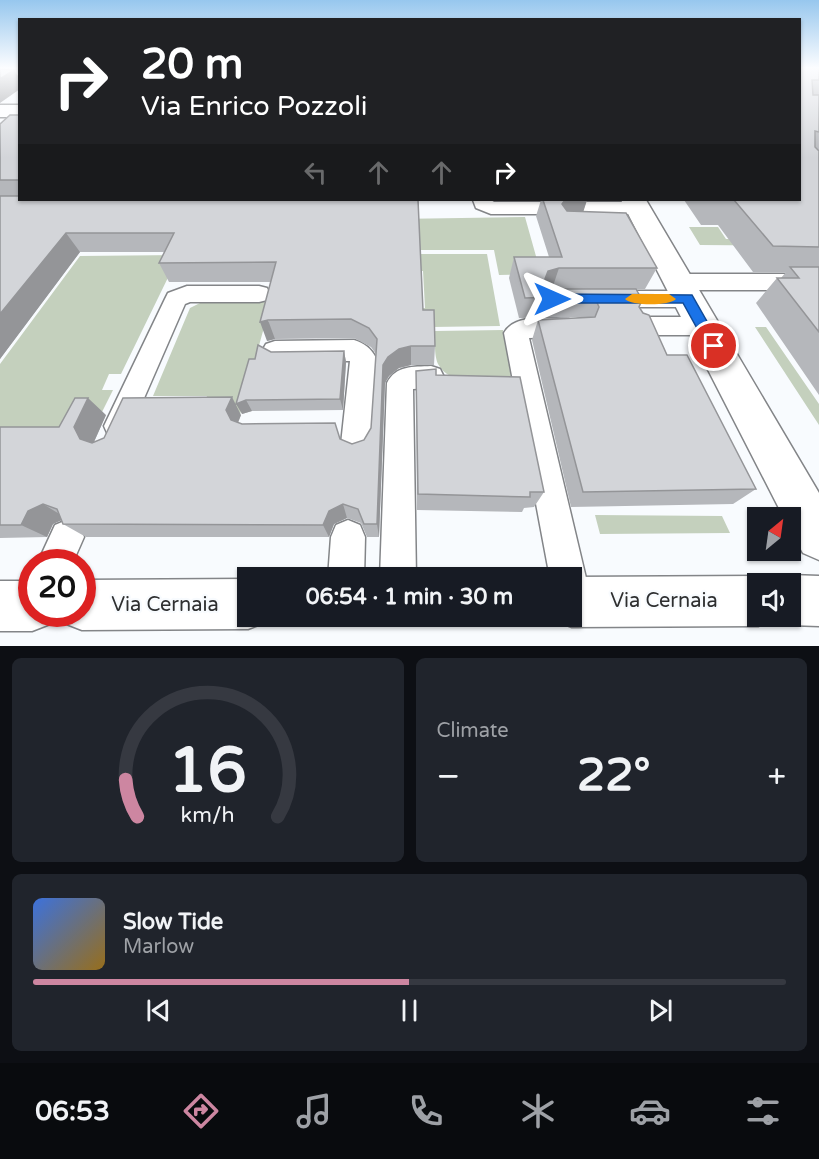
<!DOCTYPE html>
<html lang="en">
<head>
<meta charset="utf-8">
<style>
	:root { --surface:#171b24; --page:#20242c; --text:#f1f3f6; --muted:#9ea1a6; --line:#363941; --accent:#cd86a1 }
	body { margin:0; font-family:"Varela Round",sans-serif; background:var(--page); color:var(--text); height:100vh; display:flex; flex-direction:column; font-size:22px; white-space:nowrap }
	* { box-sizing:border-box; margin:0 }
	p { font-size:20px; color:var(--muted) }
	.icon { flex:none; width:33px; height:33px; fill:none; stroke:currentColor; stroke-width:2; stroke-linecap:round; stroke-linejoin:round }
	.map { position:relative; height:646px; overflow:hidden }
	.side { display:flex; flex-direction:column; gap:12px; padding:12px; background:#0d0f14; flex:1 }
	.side>* { flex:none }
	.hud { position:absolute; left:18px; top:18px; width:783px; height:183px; border-radius:0px; box-shadow:0 2px 4px #0004; background:#202124; color:#fff; overflow:hidden }
	.needle { width:39px; rotate:29deg }
	.tools { position:absolute; left:747px; top:507px; display:grid; gap:12px }
	.tools a { display:grid; place-items:center; width:54px; height:54px; border-radius:0px; background:var(--surface); box-shadow:0 2px 4px #0004; font-size:30px }
	.speed { position:absolute; left:18px; top:549px; display:flex; gap:12px; font-size:30px; font-weight:700; text-align:center }
	.speed>* { display:grid; place-content:center; width:78px; height:78px; border-radius:50%; background:var(--surface); box-shadow:0 2px 4px #0004; line-height:1 }
	.speed .limit { border:9px solid #d22; background:#fff; color:#111 }
	.pin { position:absolute; display:grid; place-items:center; width:51px; height:51px; color:#fff; margin:-26px; border:3px solid #fff; border-radius:50%; box-shadow:0 2px 6px #0007 }
	.me { position:absolute; width:66px; margin:-33px; rotate:90deg; stroke-linejoin:round; filter:drop-shadow(0 0 4px #0008) }
	.turn { display:flex; align-items:center; gap:21px; height:126px; padding:0 24px; font-size:27px }
	.turn .icon { width:78px; height:78px; stroke-width:2.5 }
	.turn b { display:block; font-size:42px; line-height:51px }
	.lanes { display:flex; align-items:center; height:57px; padding:0 24px; background:#0003; justify-content:center; gap:30px; direction:ltr }
	.lanes .off { opacity:.35 }
	.big { font-size:45px; font-weight:700; line-height:1.1 }
	.side .widget { flex:1; display:flex; flex-direction:column; justify-content:center; gap:9px; min-width:0; padding:0 21px; border-radius:9px; background:var(--page) }
	.side .dial { align-items:center; gap:0 }
	.dial svg { height:156px; overflow:visible; fill:none; stroke:var(--line); stroke-width:7; stroke-linecap:round; text-anchor:middle }
	.dial text { fill:var(--text); stroke:none }
	.song { display:flex; align-items:center; gap:18px }
	.cover { width:72px; height:72px; border-radius:9px; background:linear-gradient(135deg,hsl(220 70% 55%),hsl(40 70% 35%)) }
	.played { height:6px; border-radius:3px; background:linear-gradient(90deg,var(--accent) 50%,var(--line) 50%) }
	.keys { display:flex; justify-content:space-around; direction:ltr }
	.heat { display:flex; justify-content:space-between; align-items:center; font-size:33px; direction:ltr }
	.side .tiles { flex:1; display:grid; gap:12px; grid-template-columns:1fr 1fr }
	.widget:last-child { grid-column:span 2 }
	.trip { position:absolute; left:237px; top:567px; width:345px; height:60px; border-radius:0px; background:var(--surface); box-shadow:0 2px 4px #0004; font-weight:700; line-height:60px; text-align:center }
	.tabs { display:flex; height:96px; justify-content:space-around; align-items:center; background:#090b0e; color:var(--muted) }
	.tabs .icon { width:42px; height:42px }
	.tabs .current { color:var(--accent) }
	.tabs b { font-size:27px; color:var(--text) }
	.map>svg:first-child { display:block }
	.green { fill:#c4d0bd }
	.lines { fill:none; stroke-linecap:round; stroke-linejoin:round }
	.service-casing { stroke:#838588; stroke-width:3 }
	.minor-casing { stroke:#838588; stroke-width:3 }
	.service { fill:#fff; fill-rule:evenodd }
	.minor { fill:#fff; fill-rule:evenodd }
	.wall { fill:#b5b7bb }
	.shaded-wall { fill:#949598 }
	.building { fill:#d3d5d9; stroke:#949598; stroke-width:1.5 }
	.route { fill:#1a73e8; stroke:#114b97; stroke-width:1.5 }
	.slow { fill:#f59e0b }
	.labels { text-anchor:middle; dominant-baseline:central; stroke-width:4.5; stroke-linejoin:round; paint-order:stroke }
	.near-street-label { font-size:20px; fill:#2e2f30; stroke:#f8fbfe }
</style>
</head>
<body>
<div class="map">
<svg width="819" height="646" viewBox="0 0 819 646">
	<rect width="100%" height="100%" fill="#f8fbfe"/>
	<path class="green" d="M800,200L819,246L700,245L689,227H718L726,239L813,240Z
		M525,217L541,274L499,275L494,250H394L396,219Z
		M292,254H487L500,326L432,327L391,308H425L423,271H288Z
		M179,255L121,374H109L102,390H113L88,440H0V364L80,256Z
		M202,302H271L233,440L193,441L207,396H153L190,308Z
		M755,327H766L819,404V425Z
		M503,330L512,383C490,381 450,387 438,364C434,355 435,341 435,331Z
		M595,515L722,516L730,533L600,534Z"/>
	<g class="lines">
		<g class="service-casing">
			<path id="service" d="M473,200H491L494,202H638L645,204L647,208L645,212L638,214H491L476,208Z
				M677,274H819V290H677L669,287L666,282L669,277Z
				M187,286H259L267,288L270,294L267,300L259,302H190L185,304L128,435L118,439L108,435L104,426L165,299L168,293Z
				M609,291H687L695,293L698,299L695,305L687,307H609L601,305L598,299L601,293Z
				M642,317H702L711,320L714,326L711,332L702,335H642L633,332L630,326L633,320Z
				M568,319L577,321L580,328L577,335L568,337L529,338L586,578L581,591L572,594V578H550L504,333C515,313 548,319 568,319Z
				M354,340C364,343 371,348 376,358L371,444L366,454L356,458L346,454L341,444L350,361H275L266,358L262,351L266,344L275,341Z
				M431,366L440,369L444,377L440,385L431,388L413,389L416,578H380L387,383C396,365 413,367 431,366Z
				M67,520L79,525L84,537L73,562H38L55,525Z
				M348,520L360,525L365,537L364,578H328L331,537L336,525Z"/>
		</g>
		<g class="minor-casing">
			<path id="minor" d="M0,105H20V117H0Z
				M621,200H646L819,493V560L803,553L790,530V518H784Z
				M790,575L819,576V626L790,625L775,619L758,626L572,627L554,620L553,616H572L570,578L572,577L758,576L773,582ZM758,584H790V616H758Z
				M248,579V616H268L266,622L248,629L82,630L64,623L60,614H82V580Z
				M0,581H32V614H54L50,624L32,631H0Z"/>
		</g>
		<use href="#service" class="service"/>
		<use href="#minor" class="minor"/>
	</g>
	<path class="wall" d="M800,68H819V395L756,303L777,278H781L786,272H753L718,225H701L684,200H800Z
		M20,115V200H418L423,310L435,346L434,365H411L399,368L389,376L385,383L379,537H367L361,523L347,518L334,524L329,537H86L63,524L62,520L53,524L47,537L0,538V427H59L106,415L94,442L241,415L238,423L242,424L340,439L352,444L364,440L371,428L376,354L371,347L354,338L275,339L267,341L271,282H169L159,263L164,252H80L0,359V124Z
		M541,200H587L583,211L657,268L645,289H636L639,307L667,355L756,489L733,504L571,507L532,340L538,320L580,318L576,317L519,318L509,278L514,257H549L536,216Z
		M344,351L346,362L343,410L252,411L242,414L255,359L271,352Z
		M416,371L436,375L544,492L534,507L524,508L522,512L417,510Z"/>
	<path class="shaded-wall" d="M14,70L20,79V89L0,103V79Z
		M565,200H587L582,216L559,220L562,204Z
		M66,233L80,252L0,359V314Z
		M559,268L552,289L542,292L539,300L548,271Z
		M268,320L275,339L267,341L260,322Z
		M411,346V365L399,368L389,376L385,383L379,537L377,524L383,365L388,357L399,349Z
		M344,351L346,362L343,410L340,399Z
		M232,397L241,415L236,427L231,420L226,410Z
		M88,398L106,415L93,444L80,439L74,427Z
		M246,400L252,411L242,414L236,404Z
		M43,504L66,518L53,524L47,537L21,525L28,511Z
		M343,504L347,518L334,524L329,537L323,525L329,511Z"/>
	<path class="building" d="M800,68H819V80H812L813,95H819V132L815,131V147L819,151V247L773,246L734,200H721H800Z
		M0,69L14,70L0,79Z
		M10,115H20V180H0V124Z
		M0,196H20V200H418L423,310H434L435,346H411L399,349L388,357L383,365L377,524H364L358,509L343,504L329,511L323,525L63,524L57,509L43,504L28,511L21,525H0V427H59L75,398H88L74,427L80,439L92,443L104,438L123,398L232,397L226,410L231,420L242,424L335,423L340,439L352,444L364,440L371,428L377,339L369,328L351,319L268,320L260,322L276,262L159,263L174,233H66L0,314Z
		M543,200H565L562,204L567,211L626,213L657,268H559L548,271L545,279L550,287L559,289H636L642,300L639,307L643,313L649,315L667,355H687L756,489L583,492L538,320L595,317L599,307L595,298L585,296L525,298L514,257H562Z
		M790,267H819V332L777,278H799Z
		M258,345L271,352L344,351L340,399L246,400L236,404L249,359H255Z
		M436,369V375L520,377L544,492H530V497L418,494L416,371Z"/>
	<linearGradient id="sky" x2="0" y2="1"><stop stop-color="#97c7ee"/><stop offset="0.43" stop-color="#fcfdff"/><stop offset="1" stop-color="#fcfdff" stop-opacity="0"/></linearGradient>
	<rect width="819" height="158" fill="url(#sky)"/>
	<path class="route" d="M552,294L692,295L721,346L719,350H709L683,303H552L546,299Z"/>
	<path class="slow" d="M632,294H669L676,299C670,306 631,306 625,299Z"/>
	<g class="labels">
		<g class="near-street-label">
			<text x="664" y="601">Via Cernaia</text>
			<text x="165" y="605">Via Cernaia</text>
		</g>
	</g>
</svg>
<div class="tools">
<a><svg class="needle" viewBox="-14 -14 28 28"><path d="M0-13l5 13h-10z" fill="#e53935"/><path d="M0 13l5-13h-10z" fill="#9ea1a6"/></svg></a>
<a><svg class="icon" aria-label="sound" viewBox="0 0 24 24"><path d="M4 9h4l5-4v14l-5-4H4zM17 9q2 3 0 6"/></svg></a>
</div>
<div class="speed"><div class="limit">20</div></div>
<div class="pin" style="left:714px;top:346px;background:#d93025"><svg class="icon" aria-label="arrive" viewBox="0 0 24 24"><path d="M6 21V4h12l-3 4 3 4H6"/></svg></div>
<svg class="me" style="left:552px;top:299px" viewBox="-20 -20 40 40"><path d="M0-17L14 15 0 8-14 15z" fill="#1a73e8" stroke="#fff" stroke-width="4"/></svg>
<div class="trip">06:54 · 1 min · 30 m</div>
<div class="hud">
<div class="turn"><svg class="icon" aria-label="right" viewBox="0 0 24 24"><path d="M7 20v-9h11M14 6l5 5-5 5"/></svg><div><b>20 m</b>Via Enrico Pozzoli</div></div>
<div class="lanes"><svg class="icon off" aria-label="left" viewBox="0 0 24 24"><path d="M17 20v-9H6M10 6l-5 5 5 5"/></svg><svg class="icon off" aria-label="ahead" viewBox="0 0 24 24"><path d="M12 20V5M6 11l6-6 6 6"/></svg><svg class="icon off" aria-label="ahead" viewBox="0 0 24 24"><path d="M12 20V5M6 11l6-6 6 6"/></svg><svg class="icon" aria-label="right" viewBox="0 0 24 24"><path d="M7 20v-9h11M14 6l5 5-5 5"/></svg></div>
</div>
</div>
<section class="side">
<div class="tiles">
<div class="widget dial"><svg viewBox="0 0 100 80">
<path d="M14 69A42 42 0 1 1 86 69"/>
<path d="M14 69A42 42 0 0 1 8 50" stroke="#cd86a1"/>
<text x="50" y="56" font-size="32" font-weight="700">16</text>
<text x="50" y="72" font-size="11">km/h</text>
</svg></div>
<div class="widget"><p>Climate</p>
<div class="heat"><a>−</a><b class="big">22°</b><a>+</a></div>
</div>
<div class="widget">
<div class="song"><i class="cover"></i><div><b>Slow Tide</b><p>Marlow</p></div></div>
<div class="played"></div>
<div class="keys"><svg class="icon" aria-label="previous" viewBox="0 0 24 24"><path d="M18 5L8 12l10 7zM5 5v14"/></svg><svg class="icon" aria-label="pause" viewBox="0 0 24 24"><path d="M8 5v14M16 5v14"/></svg><svg class="icon" aria-label="next" viewBox="0 0 24 24"><path d="M6 5l10 7-10 7zM19 5v14"/></svg></div>
</div>
</div>
</section>
<nav class="tabs">
<b>06:53</b>
<svg class="icon current" aria-label="directions" viewBox="0 0 24 24"><path d="M12 3l9 9-9 9-9-9zM9 14v-3h6M13 9l2 2-2 2"/></svg>
<svg class="icon" aria-label="music" viewBox="0 0 24 24"><path d="M9 18V5l10-2v13"/><circle cx="6" cy="18" r="3"/><circle cx="16" cy="16" r="3"/></svg>
<svg class="icon" aria-label="phone" viewBox="0 0 24 24"><path d="M5 4h4l2 5-3 2q2 4 5 5l2-3 5 2v4C11 20 4 13 5 4z"/></svg>
<svg class="icon" aria-label="climate" viewBox="0 0 24 24"><path d="M12 3v18M4 7l16 10M4 17L20 7"/></svg>
<svg class="icon" aria-label="car" viewBox="0 0 24 24"><path d="M5 17H2v-5l4-1 3-4h7l3 4 3 1v5h-3M9 17h6M6 11h13"/><circle cx="7" cy="17" r="2"/><circle cx="17" cy="17" r="2"/></svg>
<svg class="icon" aria-label="filters" viewBox="0 0 24 24"><path d="M4 7h16M4 17h16"/><circle cx="9" cy="7" r="2"/><circle cx="15" cy="17" r="2"/></svg>
</nav>
</body>
</html>
